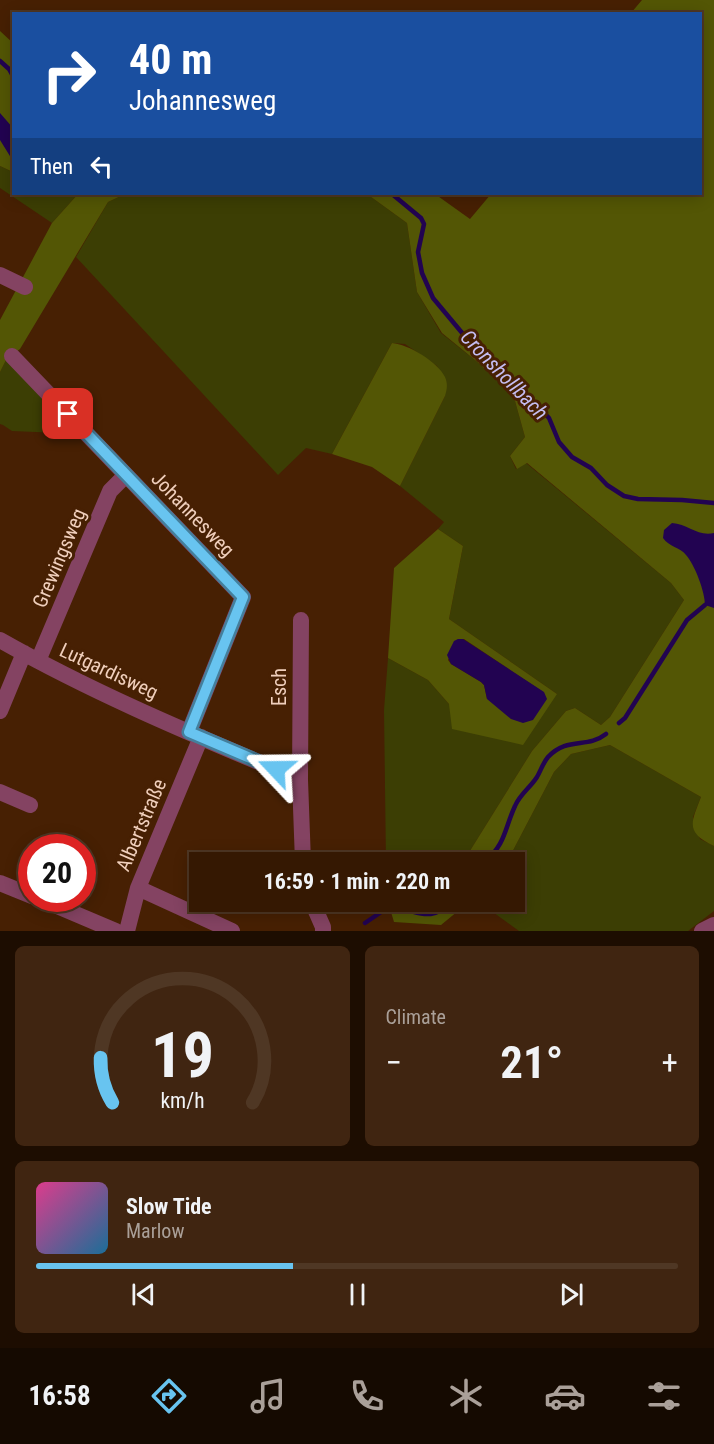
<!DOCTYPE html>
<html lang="en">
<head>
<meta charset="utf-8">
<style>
	:root { --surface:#351802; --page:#402511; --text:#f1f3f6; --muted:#aaa099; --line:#4f3724; --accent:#68c4f0 }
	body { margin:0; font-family:"Roboto Condensed",sans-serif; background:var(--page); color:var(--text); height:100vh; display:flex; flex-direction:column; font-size:22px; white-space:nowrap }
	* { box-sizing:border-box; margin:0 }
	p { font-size:20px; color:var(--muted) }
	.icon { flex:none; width:33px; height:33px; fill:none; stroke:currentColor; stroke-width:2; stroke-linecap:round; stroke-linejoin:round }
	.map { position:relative; height:931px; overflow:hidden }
	.panel { display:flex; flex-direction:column; gap:15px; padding:15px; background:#1d0d01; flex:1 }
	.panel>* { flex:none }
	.hud { position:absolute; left:12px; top:12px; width:690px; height:183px; border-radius:0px; box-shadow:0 3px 15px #0003,0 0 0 2px var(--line); background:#1a4fa0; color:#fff; overflow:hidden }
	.speed { position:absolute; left:18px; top:834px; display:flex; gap:12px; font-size:30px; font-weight:700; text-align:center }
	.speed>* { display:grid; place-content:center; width:78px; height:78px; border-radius:50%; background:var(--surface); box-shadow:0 3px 15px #0003,0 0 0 2px var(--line); line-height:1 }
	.speed .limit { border:9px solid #d22; background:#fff; color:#111 }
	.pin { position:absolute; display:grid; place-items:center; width:51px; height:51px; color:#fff; margin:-26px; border-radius:12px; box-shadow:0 3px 9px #0006 }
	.me { position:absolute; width:66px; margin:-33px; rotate:293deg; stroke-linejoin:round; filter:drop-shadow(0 0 4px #0008) }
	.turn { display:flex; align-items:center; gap:21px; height:126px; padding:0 18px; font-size:27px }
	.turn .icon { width:78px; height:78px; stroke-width:2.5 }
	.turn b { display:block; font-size:42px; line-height:51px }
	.then { display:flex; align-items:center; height:57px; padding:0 18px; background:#0003; gap:12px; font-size:22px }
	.big { font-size:45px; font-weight:700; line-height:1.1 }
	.panel .widget { flex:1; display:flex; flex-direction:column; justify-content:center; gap:9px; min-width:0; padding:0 21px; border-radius:9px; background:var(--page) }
	.panel .dial { align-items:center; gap:0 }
	.dial svg { height:156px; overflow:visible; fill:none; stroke:var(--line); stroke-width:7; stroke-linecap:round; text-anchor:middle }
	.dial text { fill:var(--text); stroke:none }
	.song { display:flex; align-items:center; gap:18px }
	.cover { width:72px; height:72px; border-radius:9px; background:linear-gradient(135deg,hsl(330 70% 55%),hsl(200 70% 35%)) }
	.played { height:6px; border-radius:3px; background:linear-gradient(90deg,var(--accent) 40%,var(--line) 40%) }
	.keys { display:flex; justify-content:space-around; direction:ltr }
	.heat { display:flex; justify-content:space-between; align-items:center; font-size:33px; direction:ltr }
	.panel .tiles { flex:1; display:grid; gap:15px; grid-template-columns:1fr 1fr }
	.widget:last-child { grid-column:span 2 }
	.trip { position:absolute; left:189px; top:852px; width:336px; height:60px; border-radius:0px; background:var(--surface); box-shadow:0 3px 15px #0003,0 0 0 2px var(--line); font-weight:700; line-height:60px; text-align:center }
	.menu { display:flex; height:96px; justify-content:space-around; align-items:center; background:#150a01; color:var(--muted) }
	.menu .icon { width:42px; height:42px }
	.menu .active { color:var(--accent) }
	.menu b { font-size:27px; color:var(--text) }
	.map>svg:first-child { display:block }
	.green { fill:#3c3e04 }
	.forest { fill:#535605; fill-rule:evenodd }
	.water { fill:#220351 }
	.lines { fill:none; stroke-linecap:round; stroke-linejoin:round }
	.stream { stroke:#220351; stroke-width:4.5 }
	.minor { stroke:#844362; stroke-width:16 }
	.route-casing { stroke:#447f9c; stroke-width:15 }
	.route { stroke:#68c4f0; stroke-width:10 }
	.labels { text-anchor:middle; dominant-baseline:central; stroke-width:6; stroke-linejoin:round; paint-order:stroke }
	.street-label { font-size:20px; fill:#f0cfbc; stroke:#472003 }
	.water-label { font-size:21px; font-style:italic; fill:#c5bdf2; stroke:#472003 }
</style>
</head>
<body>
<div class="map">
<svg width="714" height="931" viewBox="0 0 714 931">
	<rect width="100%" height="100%" fill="#472003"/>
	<path class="green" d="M0,166L13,172L14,194H78L52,223L0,188Z
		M125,194H367L407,223L417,292L441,333L475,360L507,389L515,401L525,437L510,456L516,469L526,463L671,583L684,600L610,717L601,725L575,708L566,711L532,751L463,862H386L384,710L388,658L428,680L449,704L557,694L449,619L463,546L438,529L444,522L400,486L445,396L437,366L405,344L392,343L332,454L306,448L278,475L76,257L108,202Z
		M6,360L70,426L59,433L12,431L3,425L0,424V372Z
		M610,745L701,797L693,817L700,839L714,846V911L688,931H519L479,902H514V862H507L554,772L571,754Z"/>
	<path class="forest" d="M642,0H714V846C685,832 691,823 701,797L610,745L571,754L554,772L507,862H463L532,751L566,711L575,708L601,725L610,717L684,600L671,583L527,463L517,469L510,456L525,437L515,401L507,389L475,360L442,333L417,292L407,223L367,194H435L470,219L491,194H700V14L631,13Z
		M0,31L13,43V172L0,166Z
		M78,194H125L108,202L20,349L6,360L0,372V320L52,223Z
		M392,343C408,344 438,362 445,377C448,384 447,389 445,396L400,486L372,467L332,454Z
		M438,529L463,546L449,619L557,694L523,745L452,729L449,704L428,680L388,658L394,568ZM458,639H464L543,692L487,699L484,685L481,682L451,664L448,660Z
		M388,902H469L441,925L394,922Z"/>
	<path class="water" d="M0,113L13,128V161L0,140Z
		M672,523C688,524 698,537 714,533V608L705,605C705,592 695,565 686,555C680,547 669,547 663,538L664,530Z
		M458,639H463L544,692L547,699L533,720L523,723L511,719L487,699L484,685L481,682L451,664L447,655L454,641Z"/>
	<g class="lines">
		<path class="stream" d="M0,61L9,69L14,78
			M392,194L421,218L424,224L418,252L422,273L433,298L463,334L487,354L549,418L559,442L572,457L591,468L607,485L624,496L638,499L682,500L714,503
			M619,723L625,718L687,620L705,605
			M485,862C506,843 504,830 515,806C520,794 530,788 537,777C541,770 543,763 548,757C568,736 587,749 606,734
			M365,923L387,908C418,907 424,926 454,902"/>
		<path class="minor" d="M0,275L25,287
			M12,356L243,597L189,732
			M301,620L300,780L303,862
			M0,640C88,690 182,730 275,769
			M38,661L110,491L126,475
			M0,711L24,653
			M0,792L30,805
			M0,883L32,896
			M138,888L232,931
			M38,898L116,931
			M312,902L323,927V931
			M127,931L138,888L201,737
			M702,931L714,925"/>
	</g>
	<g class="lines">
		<g class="route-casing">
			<path id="route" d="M68,414L243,597L189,732L276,769"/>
		</g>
		<use href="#route" class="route"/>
	</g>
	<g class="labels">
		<g class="street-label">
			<text transform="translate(193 514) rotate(46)">Johannesweg</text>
			<text transform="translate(59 558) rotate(-67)">Grewingsweg</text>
			<text transform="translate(109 671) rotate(25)">Lutgardisweg</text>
			<text transform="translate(279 687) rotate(-90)">Esch</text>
			<text transform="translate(141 825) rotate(-67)">Albertstraße</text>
		</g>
		<g class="water-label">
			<text transform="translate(504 375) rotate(46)">Cronshollbach</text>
		</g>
	</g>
</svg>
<div class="speed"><div class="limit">20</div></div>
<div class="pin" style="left:68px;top:414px;background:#d93025"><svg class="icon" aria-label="arrive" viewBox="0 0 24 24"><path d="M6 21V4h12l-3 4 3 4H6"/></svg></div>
<svg class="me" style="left:276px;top:769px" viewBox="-20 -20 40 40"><path d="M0-17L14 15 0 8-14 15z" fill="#68c4f0" stroke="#fff" stroke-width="4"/></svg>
<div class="trip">16:59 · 1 min · 220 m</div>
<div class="hud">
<div class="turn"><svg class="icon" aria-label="right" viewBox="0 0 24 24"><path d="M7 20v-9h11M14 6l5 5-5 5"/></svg><div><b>40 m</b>Johannesweg</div></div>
<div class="then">Then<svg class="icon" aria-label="left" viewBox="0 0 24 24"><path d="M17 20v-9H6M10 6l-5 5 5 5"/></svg></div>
</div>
</div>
<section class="panel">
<div class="tiles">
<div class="widget dial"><svg viewBox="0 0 100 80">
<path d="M14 69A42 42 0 1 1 86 69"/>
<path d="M14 69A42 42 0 0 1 8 46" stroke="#68c4f0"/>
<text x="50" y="56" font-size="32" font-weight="700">19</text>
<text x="50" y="72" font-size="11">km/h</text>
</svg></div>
<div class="widget"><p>Climate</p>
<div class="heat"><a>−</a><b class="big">21°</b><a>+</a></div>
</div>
<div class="widget">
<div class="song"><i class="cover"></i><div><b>Slow Tide</b><p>Marlow</p></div></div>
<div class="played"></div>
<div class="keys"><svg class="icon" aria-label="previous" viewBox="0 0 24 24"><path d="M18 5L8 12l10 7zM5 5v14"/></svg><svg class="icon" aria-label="pause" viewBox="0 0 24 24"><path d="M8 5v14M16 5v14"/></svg><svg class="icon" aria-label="next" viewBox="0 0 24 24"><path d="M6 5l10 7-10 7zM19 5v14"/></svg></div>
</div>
</div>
</section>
<nav class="menu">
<b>16:58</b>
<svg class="icon active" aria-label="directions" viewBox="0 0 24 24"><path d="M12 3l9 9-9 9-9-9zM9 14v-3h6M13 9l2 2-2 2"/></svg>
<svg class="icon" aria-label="music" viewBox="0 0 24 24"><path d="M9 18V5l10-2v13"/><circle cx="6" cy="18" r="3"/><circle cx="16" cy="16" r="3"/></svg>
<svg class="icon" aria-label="phone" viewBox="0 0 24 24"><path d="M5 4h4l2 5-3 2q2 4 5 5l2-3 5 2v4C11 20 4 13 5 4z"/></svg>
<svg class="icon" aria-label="climate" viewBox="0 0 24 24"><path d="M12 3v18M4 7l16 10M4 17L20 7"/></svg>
<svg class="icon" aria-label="car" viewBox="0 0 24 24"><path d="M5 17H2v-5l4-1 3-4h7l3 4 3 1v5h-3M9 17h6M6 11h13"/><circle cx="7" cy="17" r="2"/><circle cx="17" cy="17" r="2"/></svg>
<svg class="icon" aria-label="filters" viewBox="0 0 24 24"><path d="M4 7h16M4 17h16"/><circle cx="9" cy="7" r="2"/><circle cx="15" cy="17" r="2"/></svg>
</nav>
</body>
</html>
